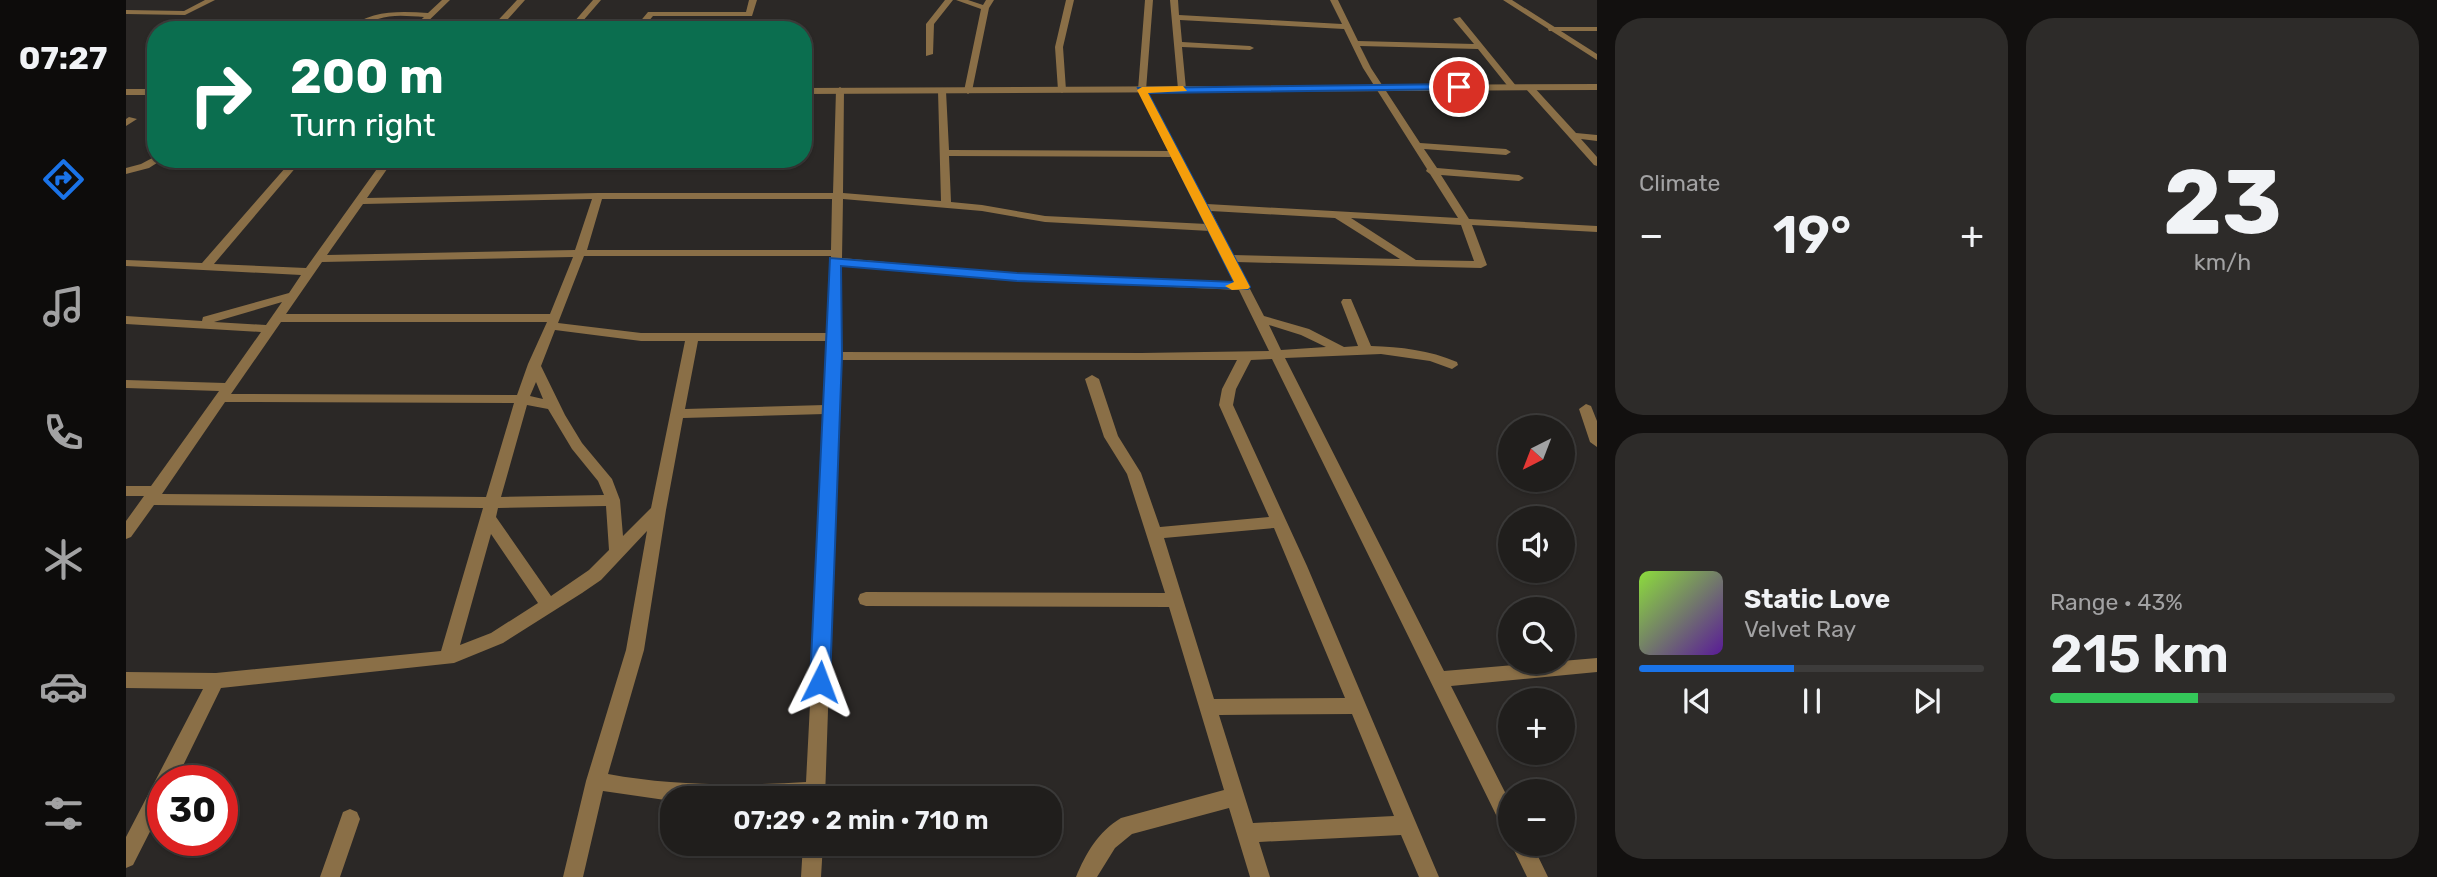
<!DOCTYPE html>
<html lang="en">
<head>
<meta charset="utf-8">
<style>
	:root { --surface:#201e1c; --page:#2d2b29; --text:#f1f3f6; --muted:#a2a2a3; --line:#3d3c3b; --accent:#1a73e8 }
	body { margin:0; font-family:Rubik,sans-serif; background:var(--page); color:var(--text); height:100vh; display:flex; flex-direction:column; font-size:26px; white-space:nowrap }
	* { box-sizing:border-box; margin:0 }
	p { font-size:23px; color:var(--muted) }
	.icon { flex:none; width:38px; height:38px; fill:none; stroke:currentColor; stroke-width:2; stroke-linecap:round; stroke-linejoin:round }
	.map { position:relative; flex:1; overflow:hidden }
	.drawer { display:flex; flex-direction:column; gap:18px; padding:18px; background:#12100f; width:840px }
	.drawer>* { flex:none }
	.banner { position:absolute; left:21px; top:21px; width:665px; height:147px; border-radius:28px; box-shadow:0 2px 5px #0004,0 0 0 2px var(--line); background:#0b6e4f; color:#fff; overflow:hidden }
	.needle { width:46px; rotate:222deg }
	.fabs { position:absolute; left:1372px; top:415px; display:grid; gap:14px }
	.fabs a { display:grid; place-items:center; width:77px; height:77px; border-radius:50%; background:var(--surface); box-shadow:0 2px 5px #0004,0 0 0 2px var(--line); font-size:35px }
	.speed { position:absolute; left:21px; top:765px; display:flex; gap:14px; font-size:35px; font-weight:700; text-align:center }
	.speed>* { display:grid; place-content:center; width:91px; height:91px; border-radius:50%; background:var(--surface); box-shadow:0 2px 5px #0004,0 0 0 2px var(--line); line-height:1 }
	.speed .limit { border:10px solid #d22; background:#fff; color:#111 }
	.pin { position:absolute; display:grid; place-items:center; width:60px; height:60px; color:#fff; margin:-30px; border:4px solid #fff; border-radius:50%; box-shadow:0 2px 7px #0007 }
	.me { position:absolute; width:77px; margin:-38px; rotate:3deg; stroke-linejoin:round; filter:drop-shadow(0 0 5px #0008) }
	.turn { display:flex; align-items:center; gap:24px; height:147px; padding:0 28px; font-size:32px }
	.turn .icon { width:91px; height:91px; stroke-width:2.5 }
	.turn b { display:block; font-size:49px; line-height:60px }
	.big { font-size:52px; font-weight:600; line-height:1.1 }
	.drawer .widget { flex:1; display:flex; flex-direction:column; justify-content:center; gap:10px; min-width:0; padding:0 24px; border-radius:28px; background:var(--page) }
	.drawer .dial { align-items:center; gap:0 }
	.dial b { font-size:91px; line-height:1 }
	.song { display:flex; align-items:center; gap:21px }
	.cover { width:84px; height:84px; border-radius:10px; background:linear-gradient(135deg,hsl(90 70% 55%),hsl(270 70% 35%)) }
	.played { height:7px; border-radius:4px; background:linear-gradient(90deg,var(--accent) 45%,var(--line) 45%) }
	.keys { display:flex; justify-content:space-around; direction:ltr }
	.heat { display:flex; justify-content:space-between; align-items:center; font-size:38px; direction:ltr }
	.charge { height:10px; border-radius:5px; background:linear-gradient(90deg,#34c759 43%,var(--line) 0) }
	.drawer .tiles { flex:1; display:grid; gap:18px; grid-template-columns:repeat(2,1fr) }
	.trip { position:absolute; left:534px; top:786px; width:402px; height:70px; border-radius:28px; background:var(--surface); box-shadow:0 2px 5px #0004,0 0 0 2px var(--line); font-weight:600; line-height:70px; text-align:center }
	main { display:flex; flex:1; min-height:0 }
	.menu { display:flex; flex-direction:column; width:126px; justify-content:space-around; align-items:center; background:#0d0c0b; color:var(--muted) }
	.menu .icon { width:49px; height:49px }
	.menu .current { color:var(--accent) }
	.menu b { font-size:32px; color:var(--text) }
	.map>svg:first-child { display:block }
	.lines { fill:none; stroke-linecap:round; stroke-linejoin:round }
	.minor { fill:#8a6f47; fill-rule:evenodd }
	.tertiary { fill:#8a6f47; fill-rule:evenodd }
	.route { fill:#1a73e8; stroke:#114b97; stroke-width:2 }
	.slow { fill:#f59e0b }
</style>
</head>
<body>
<main>
<nav class="menu">
<b>07:27</b>
<svg class="icon current" aria-label="directions" viewBox="0 0 24 24"><path d="M12 3l9 9-9 9-9-9zM9 14v-3h6M13 9l2 2-2 2"/></svg>
<svg class="icon" aria-label="music" viewBox="0 0 24 24"><path d="M9 18V5l10-2v13"/><circle cx="6" cy="18" r="3"/><circle cx="16" cy="16" r="3"/></svg>
<svg class="icon" aria-label="phone" viewBox="0 0 24 24"><path d="M5 4h4l2 5-3 2q2 4 5 5l2-3 5 2v4C11 20 4 13 5 4z"/></svg>
<svg class="icon" aria-label="climate" viewBox="0 0 24 24"><path d="M12 3v18M4 7l16 10M4 17L20 7"/></svg>
<svg class="icon" aria-label="car" viewBox="0 0 24 24"><path d="M5 17H2v-5l4-1 3-4h7l3 4 3 1v5h-3M9 17h6M6 11h13"/><circle cx="7" cy="17" r="2"/><circle cx="17" cy="17" r="2"/></svg>
<svg class="icon" aria-label="filters" viewBox="0 0 24 24"><path d="M4 7h16M4 17h16"/><circle cx="9" cy="7" r="2"/><circle cx="15" cy="17" r="2"/></svg>
</nav>
<div class="map">
<svg width="1471" height="877" viewBox="0 0 1471 877">
	<rect width="100%" height="100%" fill="#2b2826"/>
	<g class="lines">
		<path class="minor" d="M79,0H89L59,15L0,14V10L58,11Z
			M316,0H324L293,30H284L298,17C282,16 267,14 252,19C240,22 233,30 220,30C244,10 272,11 302,13Z
			M391,0H399L372,30H363Z
			M467,0H475L449,30H441Z
			M623,0H631L626,16H527L515,30H507L522,12H620Z
			M819,0H827L808,24L807,54L800,56V24Z
			M830,0H842L857,5L860,0H868L863,8L846,91L842,94L838,91L855,9Z
			M940,0H948L937,47L940,90L936,93L932,90L929,47Z
			M1019,0H1027L1020,90L1081,204L1332,218L1304,174L1300,171L1301,169L1237,68L1218,29L1054,20L1056,42L1124,46L1128,48L1124,50L1056,47L1060,89L1056,92L1052,89L1044,0H1052L1053,15L1216,24L1204,0H1212L1232,41L1348,44L1327,19L1334,17L1391,87L1384,89L1352,49L1234,46L1245,68L1294,143L1380,149L1385,152L1380,155L1298,149L1311,168L1393,175L1398,178L1393,181L1315,175L1343,219L1471,226V232L1346,225L1361,265L1355,268L1110,262L1138,316L1183,329L1218,347L1232,346L1215,302L1217,299H1225L1245,346C1275,347 1303,350 1331,362L1332,365L1326,369L1304,361L1255,354L1159,358L1318,671L1471,658V672L1325,686L1384,802V832L1377,829L1146,359L1125,360L1110,389L1107,405L1181,566L1313,877H1293L1275,835L1133,842L1144,877H1124L1103,808L1006,834L989,848L971,877H950C960,853 972,832 995,818L1098,790L1043,607L740,606L734,604L732,599L734,594L740,592L1039,593L1001,474L978,437L959,379L966,375L973,379L992,436L1015,473L1034,527L1143,517L1093,405L1096,389L1111,360H714L699,798H546V801L477,791L457,877H437L460,781L500,650L521,531L475,580L456,593L377,643L328,663L95,688L50,780H37V806L7,865L0,868V837L77,689L0,688V672L90,673L315,651L357,508L28,505L5,537L0,539V521L18,496H0V486H25L93,391L0,388V380L99,383L135,332L0,324V316L76,321L77,317L163,293L175,275L0,266V260L76,263L167,159H177L88,264L180,268L258,159H268L241,198L472,193H707L710,90L714,87L718,90L717,193L815,201L812,91L816,88L820,91L823,150L1045,151L1012,90ZM823,156L1048,157L1081,224L919,216L856,205L825,202ZM466,199L449,250L201,255L237,204ZM476,199H706L705,250H461ZM717,199L856,211L919,222L1084,231L1109,283L891,274L716,258ZM1085,211L1209,218L1274,259L1107,255ZM1225,218L1335,225L1348,261L1290,260ZM458,256H705L702,333H515L432,323ZM447,257L424,314H160L196,262ZM716,265L891,280L1113,290L1143,351L1015,353L714,352ZM156,302L140,325L88,322ZM155,322H421L402,364L391,395L105,394ZM1143,325L1175,335L1200,347L1155,350ZM429,330L515,341H559L525,508L497,536L494,500L486,479L456,443L439,415L415,366ZM572,341H702L699,405L559,409ZM410,382L417,399L404,396ZM99,402L388,403L360,497L36,494ZM401,405L422,409L446,449L472,481L478,495L375,497ZM699,414L680,782C614,786 547,786 482,774L518,650L540,510L557,418ZM480,506L483,550L463,570L425,596L370,517L372,508ZM1148,528L1219,698L1088,699L1038,538ZM365,534L412,603L365,633L334,645ZM1226,714L1268,816L1127,823L1093,715Z
			M1426,27H1471V31H1423L1422,29Z
			M1400,85H1406L1450,133L1471,135V141L1455,139L1471,157V166L1468,165L1400,89Z
			M3,117L11,119L0,126V119Z
			M30,156V159H36L34,161L23,168L0,174V168L15,164Z
			M1460,404L1465,406L1471,421V447L1464,442L1453,409Z
			M224,809L231,812L234,819L214,877H194L217,812Z
			M677,844H697L695,877H675Z
			M1385,844H1406L1422,877H1401Z"/>
		<path class="tertiary" d="M1377,0H1386L1471,54V60Z
			M1471,84V90L677,94V88Z
			M0,89H30V95H0Z"/>
	</g>
	<path class="route" d="M1333,84L1337,89L1022,93L1124,287L1122,289L891,281L715,266L716,356L704,682L701,688L694,691L687,688L684,682L704,258L891,273L1108,282L1012,88Z"/>
	<path class="slow" d="M1057,86L1061,91L1022,93L1124,287L1122,289L1106,290L1099,286L1108,282L1011,90L1016,87Z"/>
</svg>
<div class="fabs">
<a><svg class="needle" viewBox="-14 -14 28 28"><path d="M0-13l5 13h-10z" fill="#e53935"/><path d="M0 13l5-13h-10z" fill="#a2a2a3"/></svg></a>
<a><svg class="icon" aria-label="sound" viewBox="0 0 24 24"><path d="M4 9h4l5-4v14l-5-4H4zM17 9q2 3 0 6"/></svg></a>
<a><svg class="icon" aria-label="search" viewBox="0 0 24 24"><circle cx="10" cy="10" r="6"/><path d="M15 15l6 6"/></svg></a>
<a>+</a>
<a>−</a>
</div>
<div class="speed"><div class="limit">30</div></div>
<div class="pin" style="left:1333px;top:87px;background:#d93025"><svg class="icon" aria-label="arrive" viewBox="0 0 24 24"><path d="M6 21V4h12l-3 4 3 4H6"/></svg></div>
<svg class="me" style="left:694px;top:682px" viewBox="-20 -20 40 40"><path d="M0-17L14 15 0 8-14 15z" fill="#1a73e8" stroke="#fff" stroke-width="4"/></svg>
<div class="trip">07:29 · 2 min · 710 m</div>
<div class="banner">
<div class="turn"><svg class="icon" aria-label="right" viewBox="0 0 24 24"><path d="M7 20v-9h11M14 6l5 5-5 5"/></svg><div><b>200 m</b>Turn right</div></div>
</div>
</div>
<section class="drawer">
<div class="tiles">
<div class="widget"><p>Climate</p>
<div class="heat"><a>−</a><b class="big">19°</b><a>+</a></div>
</div>
<div class="widget dial"><b>23</b><p>km/h</p></div>
<div class="widget">
<div class="song"><i class="cover"></i><div><b>Static Love</b><p>Velvet Ray</p></div></div>
<div class="played"></div>
<div class="keys"><svg class="icon" aria-label="previous" viewBox="0 0 24 24"><path d="M18 5L8 12l10 7zM5 5v14"/></svg><svg class="icon" aria-label="pause" viewBox="0 0 24 24"><path d="M8 5v14M16 5v14"/></svg><svg class="icon" aria-label="next" viewBox="0 0 24 24"><path d="M6 5l10 7-10 7zM19 5v14"/></svg></div>
</div>
<div class="widget"><p>Range · 43%</p><b class="big">215 km</b><div class="charge"></div></div>
</div>
</section>
</main>
</body>
</html>
